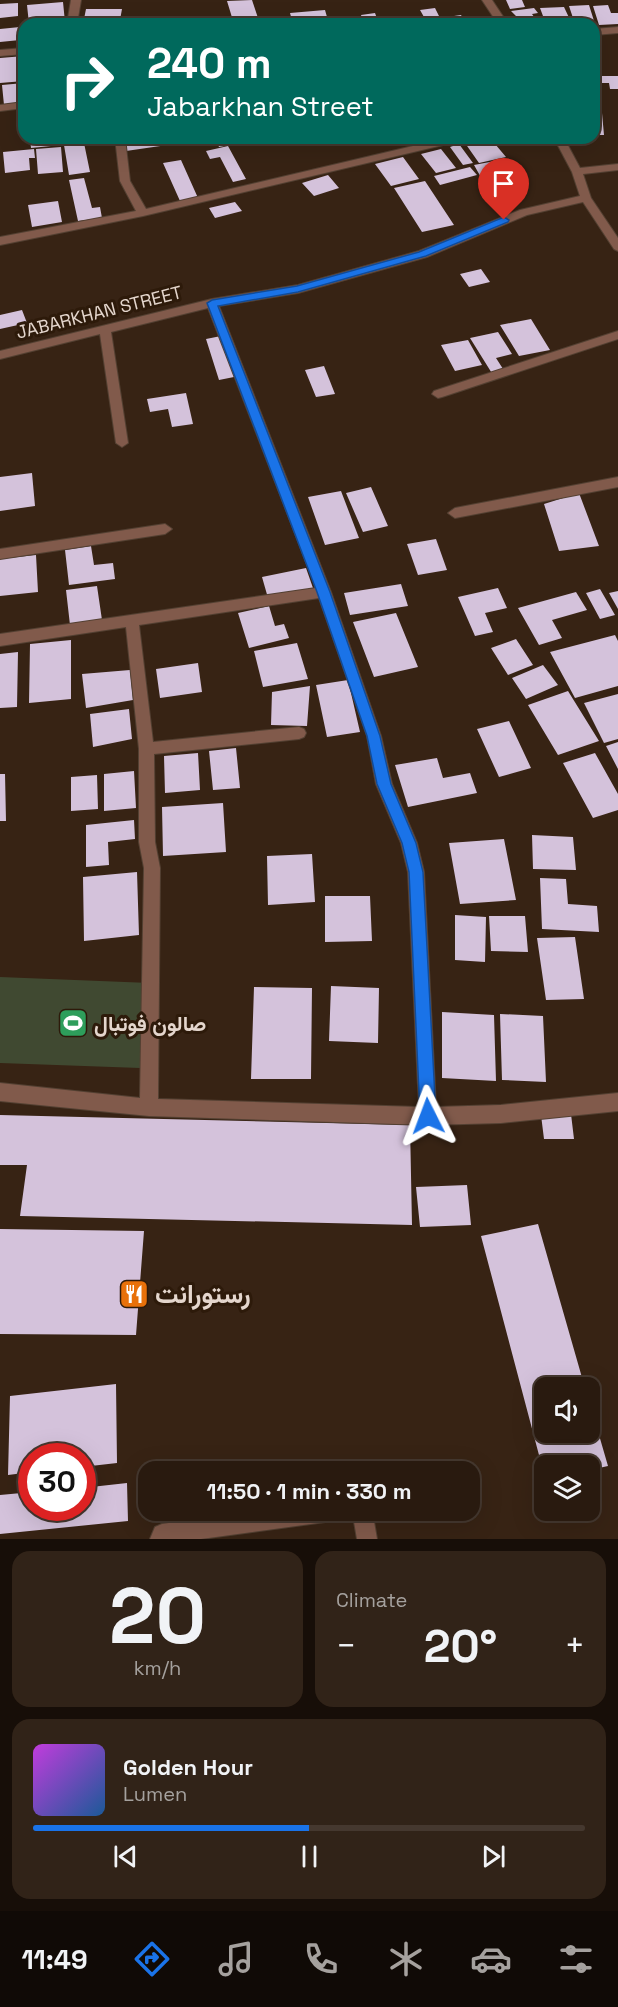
<!DOCTYPE html>
<html lang="en">
<head>
<meta charset="utf-8">
<style>
	:root { --surface:#291a0f; --page:#312318; --text:#f1f3f6; --muted:#a5a19e; --line:#45382f; --accent:#1a73e8 }
	body { margin:0; font-family:"Space Grotesk",Vazirmatn,sans-serif; background:var(--page); color:var(--text); height:100vh; display:flex; flex-direction:column; font-size:22px; white-space:nowrap }
	* { box-sizing:border-box; margin:0 }
	p { font-size:20px; color:var(--muted) }
	.icon { flex:none; width:33px; height:33px; fill:none; stroke:currentColor; stroke-width:2; stroke-linecap:round; stroke-linejoin:round }
	.map { position:relative; height:1539px; overflow:hidden }
	.side { display:flex; flex-direction:column; gap:12px; padding:12px; background:#170e08; flex:1 }
	.side>* { flex:none }
	.banner { position:absolute; left:18px; top:18px; width:582px; height:126px; border-radius:18px; box-shadow:0 6px 24px #0002,0 0 0 2px var(--line); background:#00695c; color:#fff; overflow:hidden }
	.controls { position:absolute; left:534px; top:1377px; display:grid; gap:12px }
	.controls a { display:grid; place-items:center; width:66px; height:66px; border-radius:12px; background:var(--surface); box-shadow:0 6px 24px #0002,0 0 0 2px var(--line); font-size:30px }
	.speed { position:absolute; left:18px; top:1443px; display:flex; gap:12px; font-size:30px; font-weight:700; text-align:center }
	.speed>* { display:grid; place-content:center; width:78px; height:78px; border-radius:50%; background:var(--surface); box-shadow:0 6px 24px #0002,0 0 0 2px var(--line); line-height:1 }
	.speed .limit { border:9px solid #d22; background:#fff; color:#111 }
	.pin { position:absolute; display:grid; place-items:center; width:51px; height:51px; color:#fff; margin:-62px -26px; border-radius:50% 50% 50% 0; rotate:-45deg; box-shadow:0 0 6px #0007 }
	.pin .icon { rotate:45deg }
	.me { position:absolute; width:66px; margin:-33px; rotate:357deg; stroke-linejoin:round; filter:drop-shadow(0 0 4px #0008) }
	.turn { display:flex; align-items:center; gap:21px; height:126px; padding:0 30px; font-size:27px }
	.turn .icon { width:78px; height:78px; stroke-width:2.5 }
	.turn b { display:block; font-size:42px; line-height:51px }
	.big { font-size:45px; font-weight:800; line-height:1.1 }
	.side .widget { flex:1; display:flex; flex-direction:column; justify-content:center; gap:9px; min-width:0; padding:0 21px; border-radius:18px; background:var(--page) }
	.side .dial { align-items:center; gap:0 }
	.dial b { font-size:78px; line-height:1 }
	.song { display:flex; align-items:center; gap:18px }
	.cover { width:72px; height:72px; border-radius:9px; background:linear-gradient(135deg,hsl(290 70% 55%),hsl(210 70% 35%)) }
	.played { height:6px; border-radius:3px; background:linear-gradient(90deg,var(--accent) 50%,var(--line) 50%) }
	.keys { display:flex; justify-content:space-around; direction:ltr }
	.heat { display:flex; justify-content:space-between; align-items:center; font-size:33px; direction:ltr }
	.side .tiles { flex:1; display:grid; gap:12px; grid-template-columns:1fr 1fr }
	.widget:last-child { grid-column:span 2 }
	.trip { position:absolute; left:138px; top:1461px; width:342px; height:60px; border-radius:18px; background:var(--surface); box-shadow:0 6px 24px #0002,0 0 0 2px var(--line); font-weight:800; line-height:60px; text-align:center }
	.dock { display:flex; height:96px; justify-content:space-around; align-items:center; background:#100a06; color:var(--muted) }
	.dock .icon { width:42px; height:42px }
	.dock .current { color:var(--accent) }
	.dock b { font-size:27px; color:var(--text) }
	.map>svg:first-child { display:block }
	.green { fill:#404931 }
	.building { fill:#d4c2db }
	.lines { fill:none; stroke-linecap:round; stroke-linejoin:round }
	.street-casing { stroke:#534032; stroke-width:2 }
	.street { fill:#815a4b; fill-rule:evenodd }
	.route { fill:#1a73e8; stroke:#114b97; stroke-width:1.5 }
	.labels { text-anchor:middle; dominant-baseline:central; stroke-width:6; stroke-linejoin:round; paint-order:stroke }
	.far-street-label { font-size:18px; fill:#e4d6cd; stroke:#2d1a0a }
	.poi-label { font-size:21px; font-weight:bold; fill:#e4d6cd; stroke:#2d1a0a; text-anchor:start }
	.near-poi-label { font-size:26px; font-weight:bold; fill:#e4d6cd; stroke:#2d1a0a; text-anchor:start }
</style>
</head>
<body>
<div class="map">
<svg width="618" height="1539" viewBox="0 0 618 1539">
	<rect width="100%" height="100%" fill="#372314"/>
	<path class="green" d="M0,977L150,983L140,1068L0,1063Z"/>
	<path class="building" d="M252,0L260,24H234L227,1Z
		M506,0H522L525,7L510,9Z
		M63,2L65,22L29,24L27,5Z
		M18,3V16L0,18V4Z
		M589,5L595,24H575L569,6Z
		M608,5L611,13H618V24L599,25L593,6Z
		M564,7L572,24H546L540,8Z
		M435,8L440,18L461,15L466,24H428L420,10Z
		M534,8L538,13L532,14L539,24H524L511,11Z
		M86,9H122L120,20L110,19L109,24H83Z
		M325,10L329,24H293L290,13Z
		M375,13L379,24H364L361,15Z
		M20,27V40L0,42V29Z
		M24,56V81L0,83V58Z
		M594,76H618V89H610L609,83H594Z
		M24,83V103L4,105L2,85Z
		M594,112L602,113L604,135H594Z
		M30,138H60L61,145L31,148Z
		M63,138H102V140L64,143Z
		M121,138H179L181,143L126,151Z
		M215,138H249L251,141L219,147Z
		M490,138L506,157L479,163L465,143Z
		M84,143L90,172L69,175L64,145Z
		M459,144L473,163L463,165L450,147Z
		M228,146L246,179L233,182L220,157L210,159L206,151Z
		M61,147L63,172L38,174L36,149Z
		M34,149L35,158H29L30,170L5,173L3,152Z
		M441,149L456,168L436,173L421,154Z
		M403,157L419,179L391,186L375,164Z
		M181,160L198,198L180,201L163,163Z
		M495,161L518,200L496,204L474,165Z
		M470,167L477,175L440,185L434,176Z
		M328,175L339,188L314,196L302,183Z
		M84,178L92,208L100,207L102,218L78,221L69,180Z
		M425,181L454,225L422,232L394,188Z
		M58,201L62,222L32,227L28,205Z
		M235,202L242,211L215,218L209,208Z
		M481,269L490,282L469,287L460,274Z
		M22,310L27,323L0,329V315Z
		M531,319L550,350L519,356L500,325Z
		M498,332L512,354L496,358L505,372L493,375L470,338Z
		M221,336L234,377L219,380L206,339Z
		M468,340L482,365L455,371L441,345Z
		M324,366L335,394L316,397L305,370Z
		M186,393L193,424L172,427L168,409L150,412L147,399Z
		M32,473L35,506L0,511V477Z
		M371,487L388,526L363,532L346,493Z
		M341,491L359,538L325,545L308,497Z
		M579,493L599,546L559,551L544,504Z
		M436,539L447,570L418,575L407,544Z
		M91,546L94,565L113,563L115,579L69,585L65,550Z
		M36,555L38,592L0,596V559Z
		M306,568L313,588L268,598L262,577Z
		M401,584L408,606L350,615L344,593Z
		M97,586L102,620L70,625L66,590Z
		M498,588L507,608L485,613L493,632L475,636L458,597Z
		M600,589L615,615L600,619L586,593Z
		M618,591V609L609,593Z
		M576,592L587,610L552,620L562,638L539,645L518,608Z
		M269,606L275,626L284,624L289,638L249,648L238,613Z
		M396,613L418,667L374,677L353,622Z
		M615,635L618,641V686L575,698L550,652Z
		M516,639L533,665L508,675L491,648Z
		M71,640V699L29,703L30,644Z
		M297,643L308,679L263,687L254,651Z
		M18,652L17,707L0,708V654Z
		M198,663L202,692L160,698L156,669Z
		M543,665L558,685L526,699L512,678Z
		M130,670L133,700L86,708L82,674Z
		M348,680L360,732L327,737L316,685Z
		M310,686L307,726L271,725L272,692Z
		M568,691L599,741L558,755L528,705Z
		M618,694V739L604,743L584,703Z
		M129,709L132,739L93,747L90,714Z
		M509,721L531,768L499,777L477,729Z
		M618,742V769L606,746Z
		M236,748L240,788L213,790L209,751Z
		M198,753L200,790L165,793L164,756Z
		M595,753L618,794V810L593,818L563,763Z
		M437,758L443,778L470,773L477,793L408,807L395,765Z
		M134,771L136,808L104,811V774Z
		M0,774H5L6,821H0Z
		M97,775L98,809L71,811V777Z
		M223,803L226,852L163,856L162,807Z
		M134,820L135,839L108,842L109,865L86,867V825Z
		M532,835L573,837L576,870L533,869Z
		M504,839L516,900L460,904L449,843Z
		M312,854L315,902L268,905L267,856Z
		M137,872L139,935L84,941L83,877Z
		M540,878L566,879L568,904L597,906L599,932L542,929Z
		M325,896H370L372,941L325,942Z
		M455,915L486,917L485,962L455,960Z
		M489,916H525L528,952L491,951Z
		M575,937L584,999L546,1000L537,938Z
		M331,986L379,988L378,1043L329,1041Z
		M254,987L312,988L311,1079H251Z
		M442,1012L494,1015L496,1081L442,1078Z
		M500,1014L543,1016L546,1082L502,1080Z
		M571,1114L574,1139H544L541,1115Z
		M0,1115L410,1125L412,1225L20,1216L27,1165H0Z
		M467,1185L471,1225L420,1227L416,1187Z
		M538,1224L585,1388H544V1432H590V1404L608,1466L590,1470V1466H544V1474L481,1236Z
		M0,1229L144,1231L136,1335L0,1334Z
		M116,1384L117,1463L82,1467V1456H32V1472L8,1475L10,1396Z
		M127,1483L128,1521L0,1534V1495L32,1492V1508H82V1488Z"/>
	<g class="lines">
		<g class="street-casing">
			<path id="street" d="M71,0H81L77,24H67Z
				M482,0H492L508,24H498Z
				M618,27V33L594,35V29Z
				M24,48V54L0,56V50Z
				M24,102V108L0,111V105Z
				M115,138H125L130,181L146,209L447,138H465L460,141L143,216L0,245V237L136,211L120,181Z
				M554,138H564L580,168L618,164V170L583,174L591,198L618,238V251L614,249L583,202L527,215L427,257L298,293L219,306L331,592L381,736L392,784L417,843L424,872L436,1107L501,1105L618,1093V1111L501,1123L428,1125L149,1116L0,1101V1083L140,1098L144,868L139,842V749L126,627L0,646V634L316,588L208,308L111,332L128,443L122,447L116,443L100,334L0,359V351L212,299L298,285L419,251L520,210L580,196L572,172ZM319,598L367,736L376,784L401,843L408,872L419,1107L158,1099L160,868L155,842L154,754L299,739L304,737L306,733L304,729L299,727L153,742L139,625Z
				M618,331V339L442,397L438,398L432,394L434,391Z
				M618,477V487L455,518L448,513L455,508Z
				M165,524L172,529L165,534L0,559V549Z
				M260,1510H350L347,1517L340,1520L201,1539H150L155,1527L162,1524Z
				M352,1510H372L377,1539H357Z"/>
		</g>
		<use href="#street" class="street"/>
	</g>
	<path class="route" d="M504,217L509,220L508,222L426,256L298,292L218,306L330,592L380,736L391,784L416,843L423,872L436,1116L434,1122L428,1124L423,1122L420,1116L409,872L402,843L377,784L367,736L317,592L207,303L212,300L297,286L419,252Z"/>
	<defs>
		<g id="stadium-square" transform="scale(1.5)"><rect x="-9" y="-9" width="18" height="18" rx="4" fill="#2e9e5b" stroke="#2d1a0a"/><path d="M0-5a6.5 5 0 1 0 0 10a6.5 5 0 1 0 0-10ZM-3.5-1.8h7v3.6h-7Z" fill="#fff"/></g>
		<g id="restaurant-square" transform="scale(1.5)"><rect x="-9" y="-9" width="18" height="18" rx="4" fill="#e8710a" stroke="#2d1a0a"/><path d="M-5-6h1v4h1v-4h1v4h1v-4h1v5L-1.5 .5V6h-2V.5L-5-1ZM5-6V6H3V1.5H1.5Q1.5-4 5-6Z" fill="#fff"/></g>
	</defs>
	<g fill-rule="evenodd">
		<use href="#stadium-square" x="73" y="1023"/>
		<use href="#restaurant-square" x="134" y="1294"/>
	</g>
	<g class="labels">
		<g class="far-street-label">
			<text transform="translate(99 312) rotate(-14)">JABARKHAN STREET</text>
		</g>
		<g class="poi-label">
			<text x="94" y="1023">صالون فوتبال</text>
		</g>
		<g class="near-poi-label">
			<text x="155" y="1294">رستورانت</text>
		</g>
	</g>
</svg>
<div class="controls">
<a><svg class="icon" aria-label="sound" viewBox="0 0 24 24"><path d="M4 9h4l5-4v14l-5-4H4zM17 9q2 3 0 6"/></svg></a>
<a><svg class="icon" aria-label="layers" viewBox="0 0 24 24"><path d="M12 4l9 5-9 5-9-5zM3 14l9 5 9-5"/></svg></a>
</div>
<div class="speed"><div class="limit">30</div></div>
<div class="pin" style="left:504px;top:220px;background:#d93025"><svg class="icon" aria-label="arrive" viewBox="0 0 24 24"><path d="M6 21V4h12l-3 4 3 4H6"/></svg></div>
<svg class="me" style="left:428px;top:1116px" viewBox="-20 -20 40 40"><path d="M0-17L14 15 0 8-14 15z" fill="#1a73e8" stroke="#fff" stroke-width="4"/></svg>
<div class="trip">11:50 · 1 min · 330 m</div>
<div class="banner">
<div class="turn"><svg class="icon" aria-label="right" viewBox="0 0 24 24"><path d="M7 20v-9h11M14 6l5 5-5 5"/></svg><div><b>240 m</b>Jabarkhan Street</div></div>
</div>
</div>
<section class="side">
<div class="tiles">
<div class="widget dial"><b>20</b><p>km/h</p></div>
<div class="widget"><p>Climate</p>
<div class="heat"><a>−</a><b class="big">20°</b><a>+</a></div>
</div>
<div class="widget">
<div class="song"><i class="cover"></i><div><b>Golden Hour</b><p>Lumen</p></div></div>
<div class="played"></div>
<div class="keys"><svg class="icon" aria-label="previous" viewBox="0 0 24 24"><path d="M18 5L8 12l10 7zM5 5v14"/></svg><svg class="icon" aria-label="pause" viewBox="0 0 24 24"><path d="M8 5v14M16 5v14"/></svg><svg class="icon" aria-label="next" viewBox="0 0 24 24"><path d="M6 5l10 7-10 7zM19 5v14"/></svg></div>
</div>
</div>
</section>
<nav class="dock">
<b>11:49</b>
<svg class="icon current" aria-label="directions" viewBox="0 0 24 24"><path d="M12 3l9 9-9 9-9-9zM9 14v-3h6M13 9l2 2-2 2"/></svg>
<svg class="icon" aria-label="music" viewBox="0 0 24 24"><path d="M9 18V5l10-2v13"/><circle cx="6" cy="18" r="3"/><circle cx="16" cy="16" r="3"/></svg>
<svg class="icon" aria-label="phone" viewBox="0 0 24 24"><path d="M5 4h4l2 5-3 2q2 4 5 5l2-3 5 2v4C11 20 4 13 5 4z"/></svg>
<svg class="icon" aria-label="climate" viewBox="0 0 24 24"><path d="M12 3v18M4 7l16 10M4 17L20 7"/></svg>
<svg class="icon" aria-label="car" viewBox="0 0 24 24"><path d="M5 17H2v-5l4-1 3-4h7l3 4 3 1v5h-3M9 17h6M6 11h13"/><circle cx="7" cy="17" r="2"/><circle cx="17" cy="17" r="2"/></svg>
<svg class="icon" aria-label="filters" viewBox="0 0 24 24"><path d="M4 7h16M4 17h16"/><circle cx="9" cy="7" r="2"/><circle cx="15" cy="17" r="2"/></svg>
</nav>
</body>
</html>
